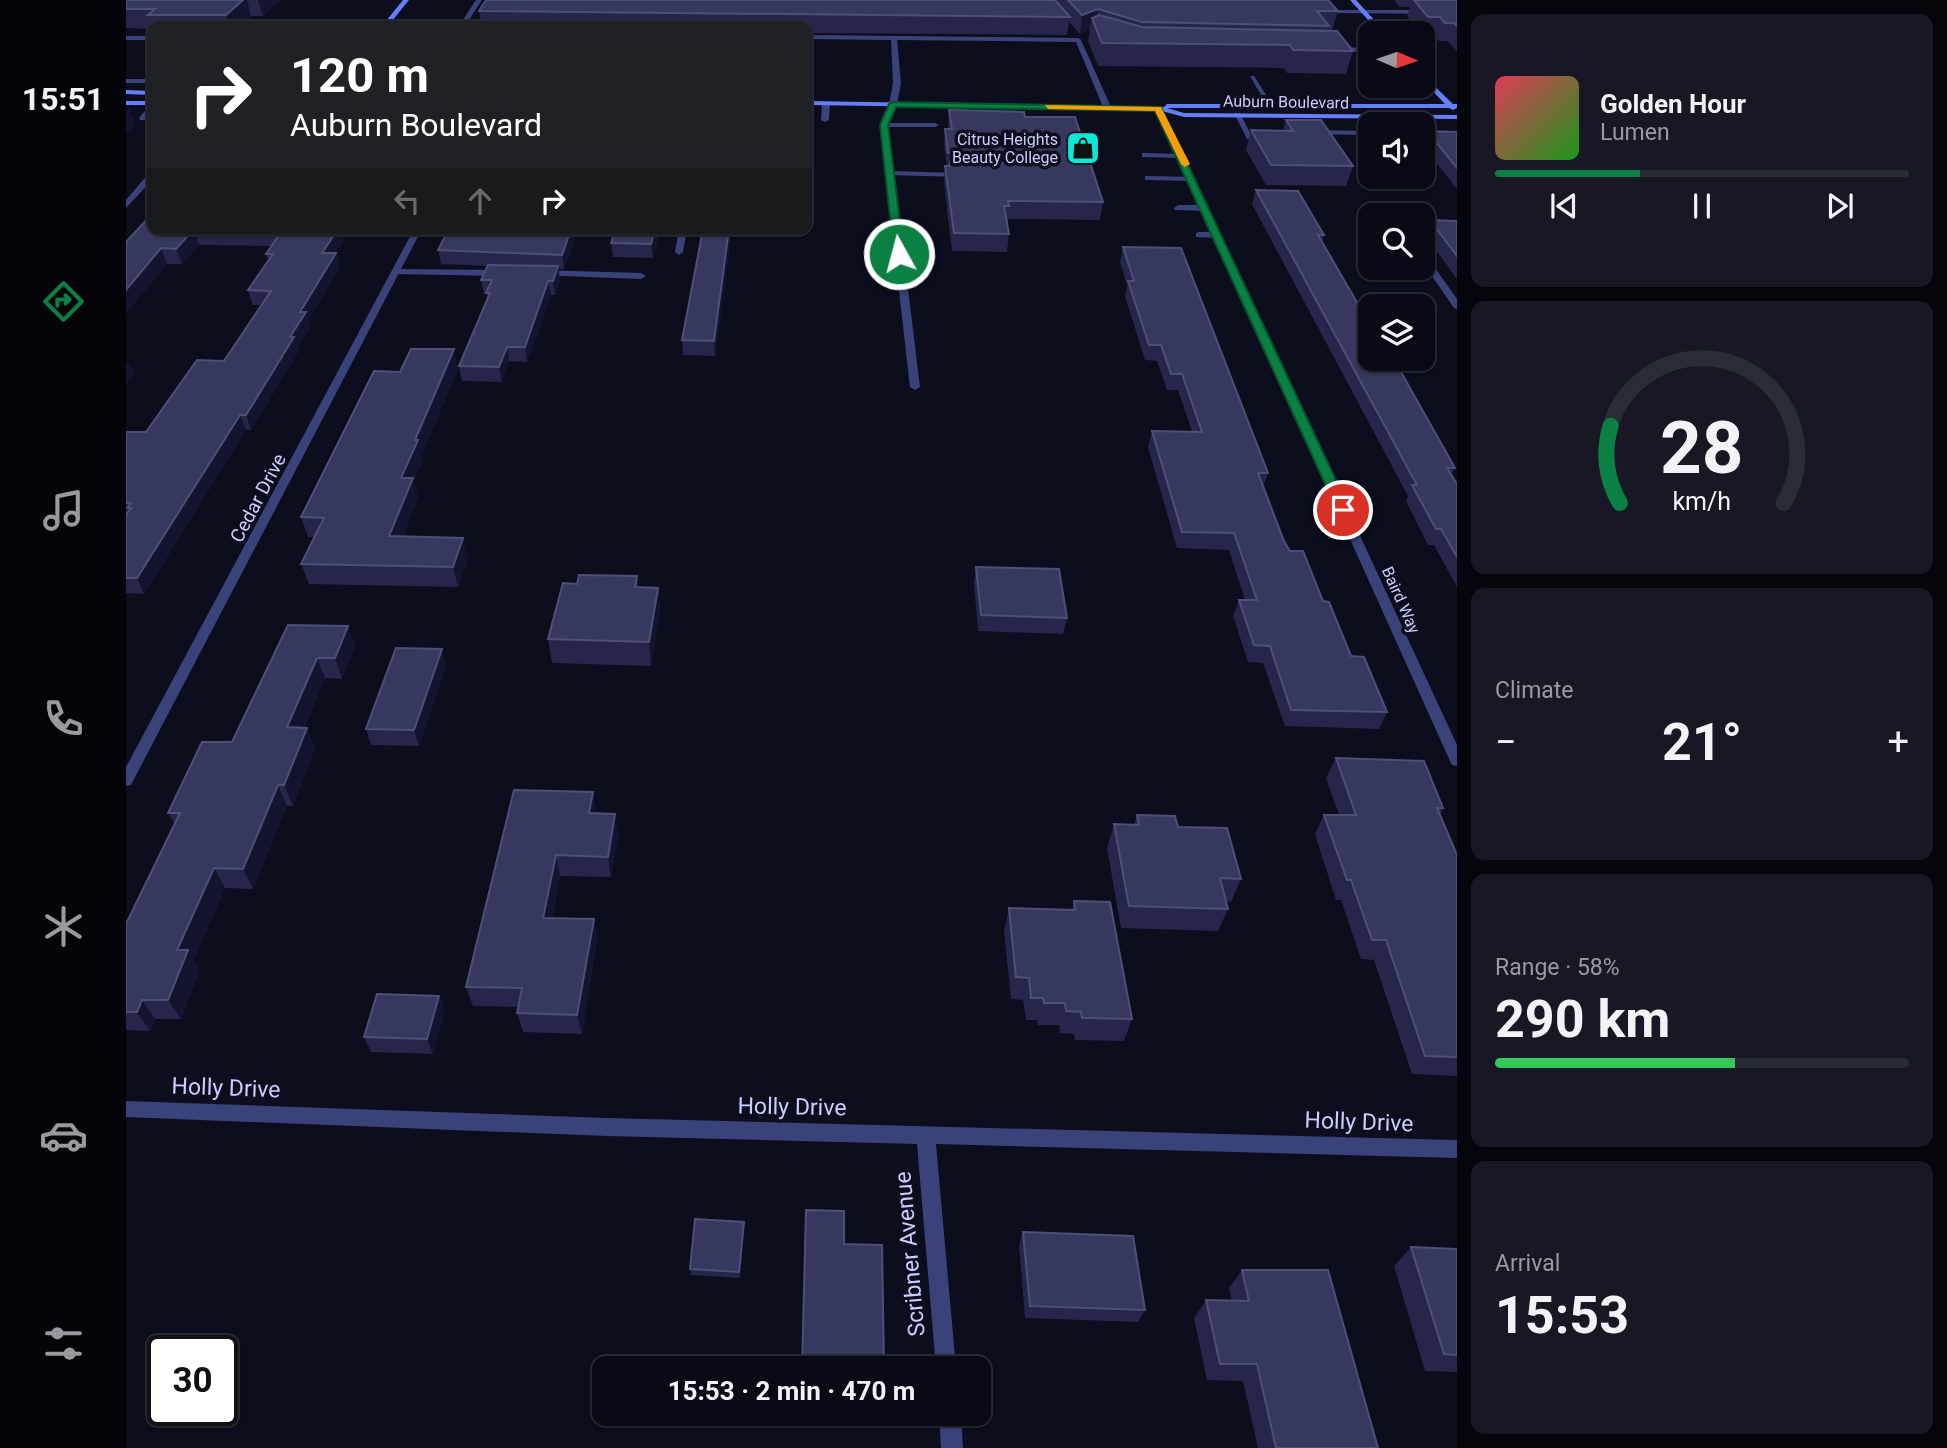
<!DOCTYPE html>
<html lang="en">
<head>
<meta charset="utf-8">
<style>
	:root { --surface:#090a16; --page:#171823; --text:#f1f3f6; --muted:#999aa1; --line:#292b35; --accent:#0b8043 }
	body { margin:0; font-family:Roboto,sans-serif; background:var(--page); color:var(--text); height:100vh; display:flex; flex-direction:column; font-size:26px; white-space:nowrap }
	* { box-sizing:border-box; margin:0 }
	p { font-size:23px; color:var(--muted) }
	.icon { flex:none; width:38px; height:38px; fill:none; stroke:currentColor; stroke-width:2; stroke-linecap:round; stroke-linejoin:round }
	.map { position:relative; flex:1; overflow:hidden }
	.drawer { display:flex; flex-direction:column; gap:14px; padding:14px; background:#05060c; width:490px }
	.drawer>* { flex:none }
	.banner { position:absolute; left:21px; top:21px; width:665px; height:214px; border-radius:14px; box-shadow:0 2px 5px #0004,0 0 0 2px var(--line); background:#202124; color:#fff; overflow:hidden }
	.needle { width:46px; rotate:92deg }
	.buttons { position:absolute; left:1232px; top:21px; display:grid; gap:14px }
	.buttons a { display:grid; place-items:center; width:77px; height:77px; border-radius:14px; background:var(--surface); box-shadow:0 2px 5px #0004,0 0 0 2px var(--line); font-size:35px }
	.speed { position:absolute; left:21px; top:1335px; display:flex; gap:14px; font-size:35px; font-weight:700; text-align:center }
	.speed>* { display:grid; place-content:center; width:91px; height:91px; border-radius:50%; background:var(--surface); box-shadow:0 2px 5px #0004,0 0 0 2px var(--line); line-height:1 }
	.speed .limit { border:4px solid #111; border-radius:10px; background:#fff; color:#111 }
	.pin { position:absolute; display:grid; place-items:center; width:60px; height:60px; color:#fff; margin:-30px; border:4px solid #fff; border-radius:50%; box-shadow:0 2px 7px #0007 }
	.me { position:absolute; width:77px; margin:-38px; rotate:353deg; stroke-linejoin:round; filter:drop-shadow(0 0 5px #0008) }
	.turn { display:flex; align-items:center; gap:24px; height:147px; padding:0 28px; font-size:32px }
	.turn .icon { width:91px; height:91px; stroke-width:2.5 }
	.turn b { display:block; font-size:49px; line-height:60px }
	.lanes { display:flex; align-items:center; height:66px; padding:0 28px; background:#0003; justify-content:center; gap:35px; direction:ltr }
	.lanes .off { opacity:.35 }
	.big { font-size:52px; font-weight:700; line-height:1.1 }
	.drawer .widget { flex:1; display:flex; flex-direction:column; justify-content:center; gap:10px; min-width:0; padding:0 24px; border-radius:14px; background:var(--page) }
	.drawer .dial { align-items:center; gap:0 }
	.dial svg { height:182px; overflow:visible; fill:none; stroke:var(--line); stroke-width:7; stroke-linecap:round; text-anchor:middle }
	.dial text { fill:var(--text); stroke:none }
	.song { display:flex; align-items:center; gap:21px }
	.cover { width:84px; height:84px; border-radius:10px; background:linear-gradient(135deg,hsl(350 70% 55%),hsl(120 70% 35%)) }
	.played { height:7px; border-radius:4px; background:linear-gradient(90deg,var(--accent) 35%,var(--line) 35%) }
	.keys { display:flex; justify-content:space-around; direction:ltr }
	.heat { display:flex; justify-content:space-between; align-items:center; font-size:38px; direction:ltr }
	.charge { height:10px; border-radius:5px; background:linear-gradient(90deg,#34c759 58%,var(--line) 0) }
	.trip { position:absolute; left:466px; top:1356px; width:399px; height:70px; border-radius:14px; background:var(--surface); box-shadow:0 2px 5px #0004,0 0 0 2px var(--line); font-weight:700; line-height:70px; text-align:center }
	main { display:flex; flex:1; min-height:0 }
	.tabs { display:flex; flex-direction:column; width:126px; justify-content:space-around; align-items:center; background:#040409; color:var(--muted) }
	.tabs .icon { width:49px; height:49px }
	.tabs .current { color:var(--accent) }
	.tabs b { font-size:32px; color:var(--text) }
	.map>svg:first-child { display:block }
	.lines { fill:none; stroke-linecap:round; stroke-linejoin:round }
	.lane { fill:#39437a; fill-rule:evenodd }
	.street { fill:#39437a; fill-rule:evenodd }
	.secondary { fill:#657ef9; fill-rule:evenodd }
	.wall { fill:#25264a }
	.shaded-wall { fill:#141430 }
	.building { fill:#37385e; stroke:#4e4f77; stroke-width:2 }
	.route { fill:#0b8043; stroke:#07532c; stroke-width:2 }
	.slow { fill:#f59e0b }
	.labels { text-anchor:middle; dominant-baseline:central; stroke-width:7; stroke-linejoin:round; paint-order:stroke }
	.far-street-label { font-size:16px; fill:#cacefd; stroke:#0c0d1d }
	.far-poi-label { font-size:16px; fill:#cacefd; stroke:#0c0d1d; text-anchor:end }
	.street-label { font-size:19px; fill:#cacefd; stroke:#0c0d1d }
	.near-street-label { font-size:23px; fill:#cacefd; stroke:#0c0d1d }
</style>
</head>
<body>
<main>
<nav class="tabs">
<b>15:51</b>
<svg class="icon current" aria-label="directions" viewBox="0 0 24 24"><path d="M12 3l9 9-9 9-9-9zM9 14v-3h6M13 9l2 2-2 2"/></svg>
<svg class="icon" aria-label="music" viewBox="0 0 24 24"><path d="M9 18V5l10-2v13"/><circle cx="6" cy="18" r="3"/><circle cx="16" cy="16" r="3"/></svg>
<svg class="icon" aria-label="phone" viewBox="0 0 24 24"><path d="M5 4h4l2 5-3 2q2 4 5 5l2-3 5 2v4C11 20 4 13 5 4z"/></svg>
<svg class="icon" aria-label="climate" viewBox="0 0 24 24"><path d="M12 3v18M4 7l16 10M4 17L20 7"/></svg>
<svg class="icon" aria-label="car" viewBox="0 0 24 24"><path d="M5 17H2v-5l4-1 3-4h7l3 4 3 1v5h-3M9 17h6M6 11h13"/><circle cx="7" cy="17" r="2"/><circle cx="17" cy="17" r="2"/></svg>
<svg class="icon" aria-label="filters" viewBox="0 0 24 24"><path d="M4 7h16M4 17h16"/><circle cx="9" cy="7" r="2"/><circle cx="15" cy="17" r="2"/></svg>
</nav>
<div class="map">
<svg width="1331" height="1448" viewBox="0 0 1331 1448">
	<rect width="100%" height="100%" fill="#0c0d1d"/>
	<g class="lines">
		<path class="lane" d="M350,0H356L339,26H333Z
			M681,35L952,38L955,40L985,107L981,109L977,107L950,42L771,40L775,83L771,104L767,106L763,104L767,83L765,40L681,39Z
			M0,36H26V40H0Z
			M1207,47L1244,48V52L1205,50Z
			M1124,76H1128L1148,107H1142Z
			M0,79H26V83H0Z
			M700,102L704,104L703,120L699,122L695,120L696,104Z
			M23,106H26V112L20,120H14L13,118Z
			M1108,113H1114L1127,139H1121Z
			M758,123H809L813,125L809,127H755V123Z
			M1185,130L1244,131V135L1182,134L1181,132Z
			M1019,153L1054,154L1058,156L1054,158L1016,157V153Z
			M764,171L836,173L840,175L836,177L761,175V171Z
			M1022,176L1067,177L1071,179L1067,181L1019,180V176Z
			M1052,205H1080L1084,208L1080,211L1049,210L1048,208Z
			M553,229H561L557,252L553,255L549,252Z
			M1073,232H1092L1096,235L1092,238L1070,237V233Z
			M269,269L377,270L382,273L377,276L266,274V270Z
			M414,270L515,273L520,276L515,279L411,275L409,273Z"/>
		<path class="street" d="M1193,10H1331V14L1195,13Z
			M767,102L771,104L762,125L794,387L789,390L784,387L754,125L763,104Z
			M1029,106L1036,108L1331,745V766L1326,765L1324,761Z
			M23,173H26V180L0,208V200Z
			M288,229H296L7,781L5,785L0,786V767Z
			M1297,254L1300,255L1331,299V309L1328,308L1297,263Z
			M0,1101L481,1118L1331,1140V1158L810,1144L830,1368H810L791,1144L481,1136L0,1117Z
			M813,1414H835L837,1448H815Z"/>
		<path class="secondary" d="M277,0H283L262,26H256Z
			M1224,0H1230L1260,33H1254Z
			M1297,75L1327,104H1331V108L1327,110L1323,108H1041L1058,113L1331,115V119L1058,117L1032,110L681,105V101L1038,107L1041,104H1319L1297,81Z
			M0,90L26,91V95L0,94Z
			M0,101H26V105H0Z"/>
	</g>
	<path class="wall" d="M0,0H154L137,16H125L115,26H26V29L0,28Z
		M930,0H1202L1212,11L1206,30H1202L1201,31L1227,51L1220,74L1161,73L1158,68L972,66L962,41L964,29L954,34L943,22L941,35L681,33V26H356L353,11L931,2Z
		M1268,0H1331V51L1321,41H1313L1308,35H1297V33H1295L1281,16L1284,7H1273Z
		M823,110L899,117L977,202L974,220L882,219L881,223L883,234L881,252L826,251L818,183L819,166H821L818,145L819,129H822Z
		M1160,120L1227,166L1220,186L1140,185L1120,150L1125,130L1157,131Z
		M1301,131L1331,132V189L1297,146Z
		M1130,190L1198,235L1196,242L1244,325L1276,366L1274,370L1329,468L1325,475L1331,484V587L1308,545H1302L1280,501L1282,496L1126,204Z
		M26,214L218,229L220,236L209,253L214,267L182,320L184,327L171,348L172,352L125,430H120L18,594L0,593V432H20L98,361L136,305H127L122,290L142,261L140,254L145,246L73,245L56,264H41L0,313Z
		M1304,220L1331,221V279L1299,235Z
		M323,229H448L449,237L438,269H432L434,280L429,295H425L401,362L383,361L376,382L336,381L333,366L362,299L361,294H358L355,280L361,266L315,264L312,250Z
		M490,229H534L527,258L487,257L485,243Z
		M577,229H606L589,356L557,355L556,340Z
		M997,247L1142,473L1137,487L1158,541L1197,601L1225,656L1261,712L1253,729L1159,726L1137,663L1122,662L1107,616L1113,600H1119L1103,550L1051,548L1022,447L1026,431H1066L1052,390H1041L1031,361L1019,360L999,296L1001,285L994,262Z
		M332,368L296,455L297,459L288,480L292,498L277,536L342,557L332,587L183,584L175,564L188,537H182L175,517L274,372Z
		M850,567L941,618L937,634L852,631L848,583Z
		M511,576L512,587L532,588L534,611L525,666L426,663L422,639L451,584Z
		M162,625L229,647L216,679L199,678L178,728L189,748L167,806H161L127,889L99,888L68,960L74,970L55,1019H29L24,1031L0,1030V924L49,824L42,813L106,742Z
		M320,665L293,746L245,745L240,729Z
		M1210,758L1317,808L1314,815L1331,855V1076L1286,1074L1248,960L1235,959L1215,900H1210L1189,834L1198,815H1213L1200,778Z
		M388,790L470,814L492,835L485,877L434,876L426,918L468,919L471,939L456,1034L397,1032L391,1013L393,1007L347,1006L340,987Z
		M1011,815L1052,827L1115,879L1105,902L1100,901L1102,909L1092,931L995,928L981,848L988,824L1008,825Z
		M948,901L1006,1019L998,1041L949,1040L948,1034L934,1033L933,1025H912L911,1020H900L897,1000L885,999L878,931L883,908L946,910Z
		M313,996L318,1011L307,1054L245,1052L238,1037Z
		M618,1222V1229L614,1278L565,1275L564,1269Z
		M897,1232L1019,1310L1012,1322L899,1318L893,1245Z
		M1285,1247L1331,1249V1372L1299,1371L1268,1266Z
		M1116,1270L1252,1448H1132L1117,1381L1081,1380L1068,1318L1080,1300L1106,1301L1103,1288Z"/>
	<path class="shaded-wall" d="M117,0H121L125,16L115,26H103L100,15Z
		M132,0H154L137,16Z
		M972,9L969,26L966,18L964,29L954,34L956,15Z
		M3,108L9,125L0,134V111Z
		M68,229L73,245L56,264L50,249Z
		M150,229H166L153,247L149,231Z
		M212,229H218L220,236L200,267L196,253Z
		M445,229H448L449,237L438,269L436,255Z
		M529,229H534L527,258L525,244Z
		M603,229H606L589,356L588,341Z
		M35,248L41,264L0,313V290Z
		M210,253L214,267L182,320L184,327L171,348L172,352L125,430L120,415L164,337L174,312Z
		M432,266L434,280L429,295L427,281Z
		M422,281L425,295L401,362L399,347Z
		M381,347L383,361L376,382L373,367Z
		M328,349L332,368L296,455L297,459L288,480L292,498L269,556L263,536L275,478L289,440Z
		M3,361L8,374L0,384V364Z
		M114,415L120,430L18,594L11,578Z
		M337,538L342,557L332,587L327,567Z
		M532,588L534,611L525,666L523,642Z
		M222,626L229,647L216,679L209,658Z
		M316,649L320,665L293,746L288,730Z
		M191,658L199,678L169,748L161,727Z
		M181,728L189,748L167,806L158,785Z
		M152,785L161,806L127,889L117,869Z
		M467,792L470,813L466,834L463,813Z
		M489,814L492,835L485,877L482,857Z
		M430,855L434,876L422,938L417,918Z
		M88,868L99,888L68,960L74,970L55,1019L42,1000L51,950Z
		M468,919L471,939L456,1034L451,1015Z
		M313,996L318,1011L307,1054L301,1039Z
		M16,1000L29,1019L24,1031L11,1012Z
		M618,1222V1229L614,1278L613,1272Z"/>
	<path class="building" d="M1,0H117L100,15H22L29,9H0V1Z
		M360,0H929L944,17L353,11Z
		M942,0H1202L1212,11H1191L1203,26L1016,22L972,9L956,15Z
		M1288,0H1331V26L1328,23H1319L1314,17H1302Z
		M973,15L1016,27L1211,31L1227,51L1167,50L1164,45L976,43L966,18Z
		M823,110L898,112L899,117H949L977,202L882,201L883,206H878L883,234L828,233L819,166H824V162L908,164L915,158L908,155L822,153L819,129H826Z
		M1160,120H1195L1227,166L1145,165L1125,130L1167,131Z
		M1301,131L1331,132V168Z
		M1130,190L1172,191L1198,235H1192L1244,325V359H1272L1276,366L1271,365L1329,468H1321L1331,484V557L1315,529H1310L1286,485H1291Z
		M26,214V229H150L149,231L68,229L50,249L35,248L0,290V242Z
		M1304,220L1331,221V256Z
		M157,229H212L196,253H210L174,312H180L164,337H168L120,415H114L11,578H0V515L5,508H1L5,503H0V432H20L71,360L98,361L145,291L122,290L147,254H140Z
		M323,229H445L436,255L312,250Z
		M490,229H529L525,244L485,243Z
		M577,229H603L588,341L556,340Z
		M997,247L1055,248L1142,473H1132L1158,541L1164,551H1177L1197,601L1203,602L1225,656L1238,657L1261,712L1165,710L1144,646L1128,645L1113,600H1131L1108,533L1056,532L1026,431L1076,432L1056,374H1045L1035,345H1023L1002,281H1008Z
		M362,265L432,266L427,281H422L399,347H381L373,367L333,366L364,293H360L366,280H355Z
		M285,349H328L289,440H292L275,478H287L263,536L337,538L327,567L175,564L198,518L175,517L248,371L274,372Z
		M850,567L933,569L941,618L855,615Z
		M453,575L511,576L509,587L532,588L523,642L422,639L437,583L451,584Z
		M162,625L222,626L209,658H191L161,727L181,728L158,785H152L117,869L88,868L51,950H62L42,1000H16L11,1012H0V924L54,813H42L76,742H106Z
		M270,648L316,649L288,730L240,729Z
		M1210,758L1298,761L1317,808H1311L1331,855V1057L1299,1056L1260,940H1246L1225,880H1221L1198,815H1230Z
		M388,790L467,792L463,813L489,814L482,857L430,855L417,918L468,919L451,1015L391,1013L396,988L340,987Z
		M1011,815L1049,816L1052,827L1101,828L1115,879L1094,878L1102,909L1003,906L988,824L1013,825Z
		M948,901L984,902L1006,1019L956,1018L955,1012L940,1011L939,1003H918L917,998H905L903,978L890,977L883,908L949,910Z
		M251,994L313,996L301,1039L238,1037Z
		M680,1210L718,1211V1244L756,1245L758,1368H676Z
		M569,1219L618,1222L613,1272L564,1269Z
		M897,1232L1007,1236L1019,1310L904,1306Z
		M1285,1247L1331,1249V1355L1318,1354Z
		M1116,1270H1202L1252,1448H1150L1131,1364H1094L1080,1300L1123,1301Z"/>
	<path class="route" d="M767,102L1035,107L1224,510L1222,513L1217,514L1211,510L1029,111L770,107L762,125L778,254L773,257L768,254L754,125L763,104Z"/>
	<path class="slow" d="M919,105L1035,107L1064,164L1059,167L1055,164L1029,111L922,109Z"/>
	<defs>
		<g id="shop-square" transform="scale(1.75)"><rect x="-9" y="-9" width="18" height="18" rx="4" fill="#09ebd6" stroke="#0c0d1d"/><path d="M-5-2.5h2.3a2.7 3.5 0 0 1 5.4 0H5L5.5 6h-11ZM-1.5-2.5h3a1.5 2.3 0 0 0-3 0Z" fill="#111"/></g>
	</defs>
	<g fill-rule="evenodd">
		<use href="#shop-square" x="957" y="148"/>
	</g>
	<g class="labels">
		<g class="far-street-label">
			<text transform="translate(1160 102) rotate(1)">Auburn Boulevard</text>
			<text transform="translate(1275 600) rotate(66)">Baird Way</text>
		</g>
		<g class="far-poi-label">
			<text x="932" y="139">Citrus Heights<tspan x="932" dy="18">Beauty College</tspan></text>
		</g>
		<g class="street-label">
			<text transform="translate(132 498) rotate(-62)">Cedar Drive</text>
		</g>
		<g class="near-street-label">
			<text transform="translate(100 1088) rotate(2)">Holly Drive</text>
			<text transform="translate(666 1107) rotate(1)">Holly Drive</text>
			<text transform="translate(1233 1122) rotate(2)">Holly Drive</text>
			<text transform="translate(784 1254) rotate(-95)">Scribner Avenue</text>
		</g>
	</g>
</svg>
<div class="buttons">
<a><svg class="needle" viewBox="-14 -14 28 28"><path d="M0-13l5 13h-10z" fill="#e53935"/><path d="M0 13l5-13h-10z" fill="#999aa1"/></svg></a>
<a><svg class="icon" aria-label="sound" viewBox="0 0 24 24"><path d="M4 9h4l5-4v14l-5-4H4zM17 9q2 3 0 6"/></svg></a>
<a><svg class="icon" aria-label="search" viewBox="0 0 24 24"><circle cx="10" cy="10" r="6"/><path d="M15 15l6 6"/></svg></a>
<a><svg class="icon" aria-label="layers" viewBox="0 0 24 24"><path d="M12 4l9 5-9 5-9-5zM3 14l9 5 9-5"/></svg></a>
</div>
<div class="speed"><div class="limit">30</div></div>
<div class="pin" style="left:1217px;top:510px;background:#d93025"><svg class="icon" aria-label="arrive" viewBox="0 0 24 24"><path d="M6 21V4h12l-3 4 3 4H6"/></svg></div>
<svg class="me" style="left:773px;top:254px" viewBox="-20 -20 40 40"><circle r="17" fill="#0b8043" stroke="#fff" stroke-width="3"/><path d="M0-11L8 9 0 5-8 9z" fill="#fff"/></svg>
<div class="trip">15:53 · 2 min · 470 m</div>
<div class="banner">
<div class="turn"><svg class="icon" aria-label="right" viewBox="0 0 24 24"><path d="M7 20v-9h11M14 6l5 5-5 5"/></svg><div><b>120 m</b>Auburn Boulevard</div></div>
<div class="lanes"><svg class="icon off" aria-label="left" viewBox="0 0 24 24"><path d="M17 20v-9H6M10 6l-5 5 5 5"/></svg><svg class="icon off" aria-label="ahead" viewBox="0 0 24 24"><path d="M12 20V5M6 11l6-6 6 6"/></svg><svg class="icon" aria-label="right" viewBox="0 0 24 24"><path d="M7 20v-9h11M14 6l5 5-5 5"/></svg></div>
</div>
</div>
<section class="drawer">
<div class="widget">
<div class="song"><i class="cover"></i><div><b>Golden Hour</b><p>Lumen</p></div></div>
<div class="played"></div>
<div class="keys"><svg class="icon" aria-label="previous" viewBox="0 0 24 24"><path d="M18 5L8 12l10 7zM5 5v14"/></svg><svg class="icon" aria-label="pause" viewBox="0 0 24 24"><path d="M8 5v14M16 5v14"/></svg><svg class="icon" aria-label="next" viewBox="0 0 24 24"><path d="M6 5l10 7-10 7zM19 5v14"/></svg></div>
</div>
<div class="widget dial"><svg viewBox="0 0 100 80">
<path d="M14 69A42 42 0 1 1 86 69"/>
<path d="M14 69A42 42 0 0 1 10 35" stroke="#0b8043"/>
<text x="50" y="56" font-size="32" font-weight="700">28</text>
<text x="50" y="72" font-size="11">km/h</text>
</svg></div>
<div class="widget"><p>Climate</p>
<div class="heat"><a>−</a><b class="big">21°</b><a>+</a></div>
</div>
<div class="widget"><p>Range · 58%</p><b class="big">290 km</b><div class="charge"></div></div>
<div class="widget"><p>Arrival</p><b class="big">15:53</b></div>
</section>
</main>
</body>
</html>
